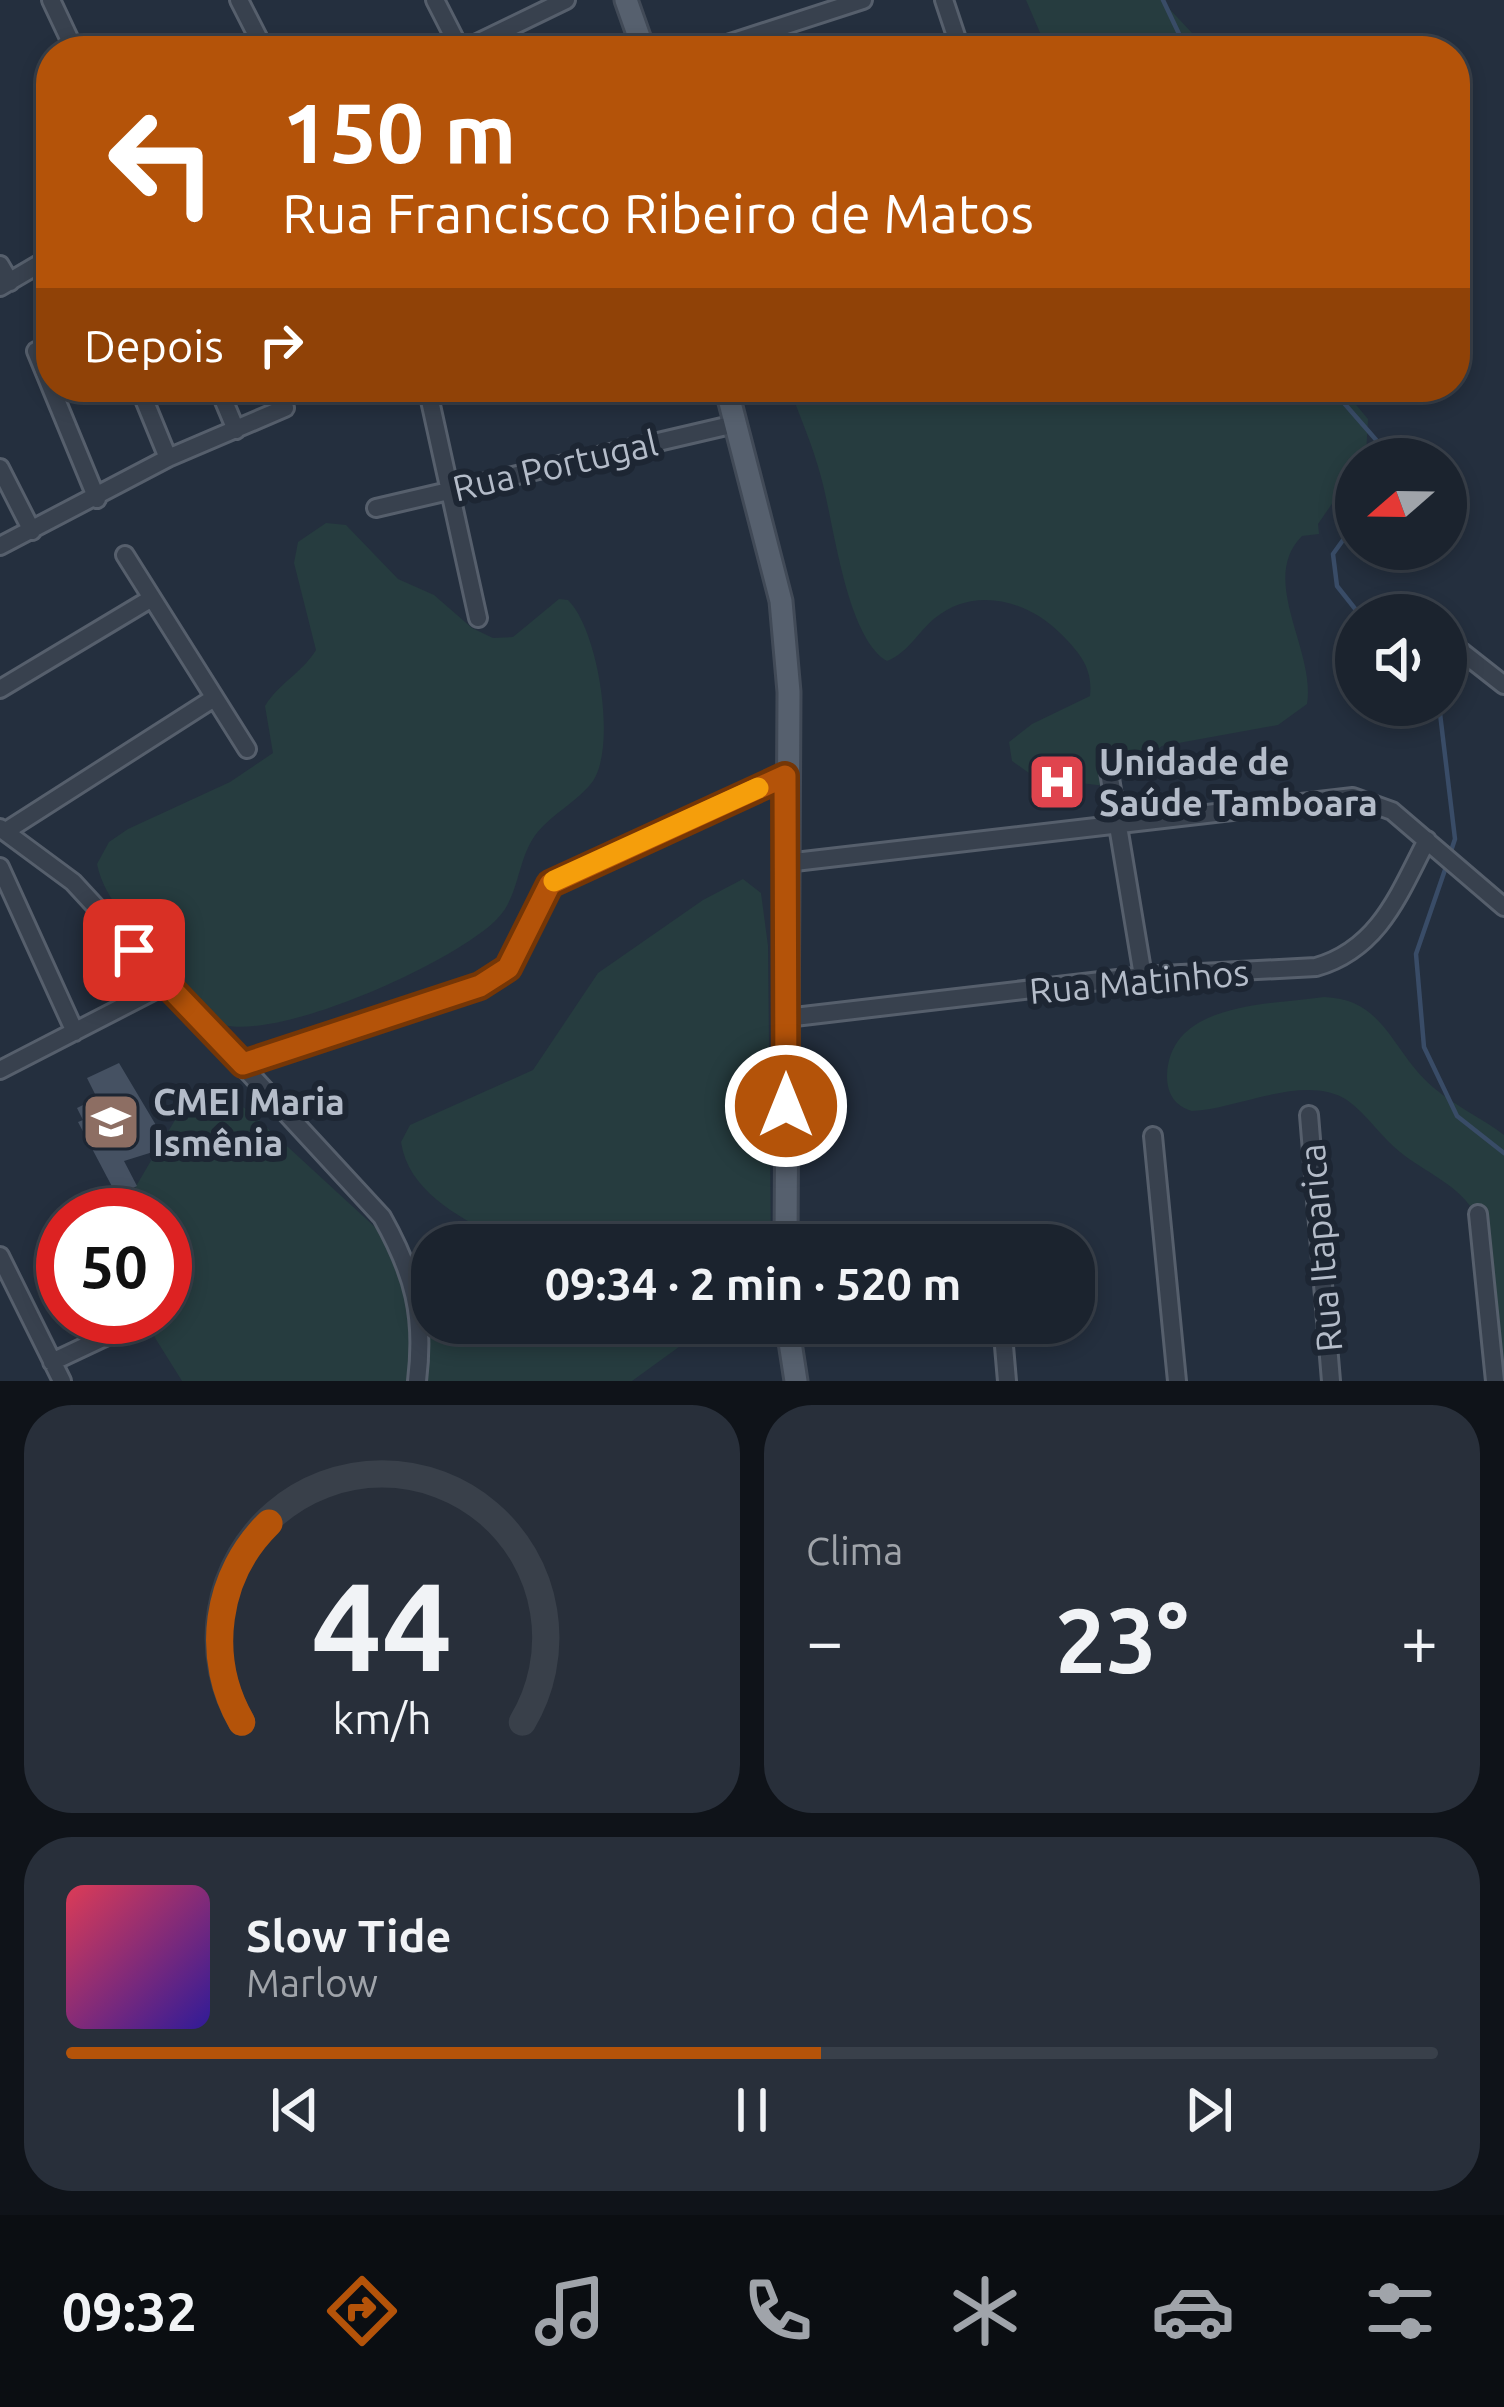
<!DOCTYPE html>
<html lang="pt">
<head>
<meta charset="utf-8">
<style>
	:root { --surface:#1b232e; --page:#282f3a; --text:#f1f3f6; --muted:#a0a4aa; --line:#39404a; --accent:#b45309 }
	body { margin:0; font-family:Ubuntu,sans-serif; background:var(--page); color:var(--text); height:100vh; display:flex; flex-direction:column; font-size:45px; white-space:nowrap }
	* { box-sizing:border-box; margin:0 }
	p { font-size:39px; color:var(--muted) }
	.icon { flex:none; width:66px; height:66px; fill:none; stroke:currentColor; stroke-width:2; stroke-linecap:round; stroke-linejoin:round }
	.map { position:relative; height:1381px; overflow:hidden }
	.details { display:flex; flex-direction:column; gap:24px; padding:24px; background:#0f1319; flex:1 }
	.details>* { flex:none }
	.guide { position:absolute; left:36px; top:36px; width:1434px; height:366px; border-radius:48px; box-shadow:0 6px 18px #0003,0 0 0 3px var(--line); background:#b45309; color:#fff; overflow:hidden }
	.needle { width:78px; rotate:250deg }
	.controls { position:absolute; left:1335px; top:438px; display:grid; gap:24px }
	.controls a { display:grid; place-items:center; width:132px; height:132px; border-radius:50%; background:var(--surface); box-shadow:0 6px 18px #0003,0 0 0 3px var(--line); font-size:60px }
	.speed { position:absolute; left:36px; top:1188px; display:flex; gap:24px; font-size:60px; font-weight:700; text-align:center }
	.speed>* { display:grid; place-content:center; width:156px; height:156px; border-radius:50%; background:var(--surface); box-shadow:0 6px 18px #0003,0 0 0 3px var(--line); line-height:1 }
	.speed .limit { border:18px solid #d22; background:#fff; color:#111 }
	.pin { position:absolute; display:grid; place-items:center; width:102px; height:102px; color:#fff; margin:-51px; border-radius:24px; box-shadow:0 6px 18px #0006 }
	.me { position:absolute; width:132px; margin:-66px; rotate:0deg; stroke-linejoin:round; filter:drop-shadow(0 0 9px #0008) }
	.turn { display:flex; align-items:center; gap:42px; height:252px; padding:0 48px; font-size:54px }
	.turn .icon { width:156px; height:156px; stroke-width:2.5 }
	.turn b { display:block; font-size:84px; line-height:102px }
	.then { display:flex; align-items:center; height:114px; padding:0 48px; background:#0003; gap:24px; font-size:45px }
	.big { font-size:90px; font-weight:700; line-height:1.1 }
	.details .widget { flex:1; display:flex; flex-direction:column; justify-content:center; gap:18px; min-width:0; padding:0 42px; border-radius:48px; background:var(--page) }
	.details .dial { align-items:center; gap:0 }
	.dial svg { height:312px; overflow:visible; fill:none; stroke:var(--line); stroke-width:7; stroke-linecap:round; text-anchor:middle }
	.dial text { fill:var(--text); stroke:none }
	.song { display:flex; align-items:center; gap:36px }
	.cover { width:144px; height:144px; border-radius:18px; background:linear-gradient(135deg,hsl(350 70% 55%),hsl(250 70% 35%)) }
	.played { height:12px; border-radius:6px; background:linear-gradient(90deg,var(--accent) 55%,var(--line) 55%) }
	.keys { display:flex; justify-content:space-around; direction:ltr }
	.heat { display:flex; justify-content:space-between; align-items:center; font-size:66px; direction:ltr }
	.details .tiles { flex:1; display:grid; gap:24px; grid-template-columns:1fr 1fr }
	.widget:last-child { grid-column:span 2 }
	.trip { position:absolute; left:411px; top:1224px; width:684px; height:120px; border-radius:48px; background:var(--surface); box-shadow:0 6px 18px #0003,0 0 0 3px var(--line); font-weight:700; line-height:120px; text-align:center }
	.tabs { display:flex; height:192px; justify-content:space-around; align-items:center; background:#0b0e12; color:var(--muted) }
	.tabs .icon { width:84px; height:84px }
	.tabs .on { color:var(--accent) }
	.tabs b { font-size:54px; color:var(--text) }
	.map>svg:first-child { display:block }
	.green { fill:#263c3f }
	.lines { fill:none; stroke-linecap:round; stroke-linejoin:round }
	.stream { stroke:#394c67; stroke-width:4.5 }
	.building { fill:#455162 }
	.minor-casing { stroke:#565f6c; stroke-width:22 }
	.major-casing { stroke:#414a57; stroke-width:27 }
	.minor { stroke:#38414e; stroke-width:16 }
	.major { stroke:#56606e; stroke-width:21 }
	.route-casing { stroke:#753606; stroke-width:30 }
	.route { stroke:#b45309; stroke-width:21 }
	.slow { stroke:#f59e0b; stroke-width:21 }
	.labels { text-anchor:middle; dominant-baseline:central; stroke-width:12; stroke-linejoin:round; paint-order:stroke }
	.street-label { font-size:36px; fill:#b4bcc9; stroke:#1d2633 }
	.poi-label { font-size:36px; font-weight:bold; fill:#b4bcc9; stroke:#1d2633; text-anchor:start }
</style>
</head>
<body>
<div class="map">
<svg width="1504" height="1381" viewBox="0 0 1504 1381">
	<rect width="100%" height="100%" fill="#242f3e"/>
	<path class="green" d="M1026,0H1161L1209,51H1056L1041,35Z
		M789,387H1341L1368,419L1366,455L1356,459V469L1318,524L1319,534L1302,536C1258,580 1316,650 1307,704L1278,725L1162,746L1106,786L1036,778L1012,761L1009,742L1032,724L1090,696C1093,668 1080,653 1060,633C1027,600 974,586 935,618C917,633 909,652 887,661C846,637 834,523 821,477C813,446 800,417 789,387Z
		M326,523L346,525L398,579L434,595L472,628L493,638L513,637L559,599L568,600C598,629 617,745 593,781C577,803 550,814 534,837C517,862 519,897 497,919C457,961 269,1048 214,1022C188,1010 173,975 156,953C133,923 105,902 97,864L109,842L128,829L230,782L273,753L265,706C279,683 302,673 316,650L294,563L298,542Z
		M743,879L761,893L768,946L771,1245H480L496,1236C457,1216 408,1190 401,1142L410,1125L533,1070L598,973L703,900Z
		M1324,997C1386,999 1391,1052 1434,1088C1455,1106 1482,1118 1504,1135V1381H1492L1473,1210C1455,1183 1425,1172 1400,1152C1381,1137 1367,1114 1347,1100C1305,1073 1238,1109 1192,1111C1175,1106 1167,1094 1167,1076C1169,1001 1271,1005 1324,997Z
		M218,1089L250,1112L426,1274L432,1271V1323H712L632,1381H182L142,1317H165V1215H119L185,1103L199,1090Z"/>
	<g class="lines">
		<path class="stream" d="M1163,0L1180,36L1196,51
			M1330,387L1384,449L1383,459
			M1356,522L1333,554L1337,586L1360,615
			M1439,705L1455,839L1450,854
			M1447,864L1416,954L1424,1047L1457,1116L1504,1153"/>
	</g>
	<path class="building" d="M119,1063L169,1147L124,1161L137,1186L117,1196L78,1122L83,1120L77,1108L97,1098L87,1078Z"/>
	<g class="lines">
		<g class="minor-casing">
			<path id="minor" d="M51,0L75,51
				M239,0L265,51
				M435,0L461,51
				M944,0L961,51
				M461,51L566,0
				M706,51L863,0
				M0,265L10,282
				M0,287L51,257
				M36,351L97,499
				M139,387L168,458
				M218,387L236,430
				M427,387L478,618
				M0,468L32,531
				M376,508L735,424
				M0,546L168,458L285,408
				M125,555L247,749
				M1462,652L1504,685
				M0,689L152,598
				M1108,766L1143,976
				M0,828L73,882L382,1217C414,1274 425,1316 417,1381
				M6,831L214,698
				M786,863L1353,797L1392,811L1504,907
				M0,867L75,1032
				M786,1018L1143,976L1316,967C1379,949 1399,894 1427,840
				M243,1064L480,985L509,968L550,883L785,776
				M0,1070L165,985
				M1309,1115L1331,1381
				M1153,1136L1177,1381
				M1478,1214L1495,1381
				M0,1256L62,1381
				M1002,1323L1007,1381
				M52,1362L141,1320"/>
		</g>
		<g class="major-casing">
			<path id="major" d="M626,0L644,51
				M726,387L781,601L789,692L786,1245
				M787,1323L796,1381"/>
		</g>
		<use href="#minor" class="minor"/>
		<use href="#major" class="major"/>
	</g>
	<g class="lines">
		<g class="route-casing">
			<path id="route" d="M134,950L243,1064L480,986L508,968L550,884L785,776L786,1106"/>
		</g>
		<use href="#route" class="route"/>
		<path class="slow" d="M554,881L758,788"/>
	</g>
	<defs>
		<g id="hospital-square" transform="scale(3)"><rect x="-9" y="-9" width="18" height="18" rx="4" fill="#e0444e" stroke="#1d2633"/><path d="M-5-5h3v3.5h4V-5h3V5h-3V1.5h-4V5h-3Z" fill="#fff"/></g>
		<g id="school-square" transform="scale(3)"><rect x="-9" y="-9" width="18" height="18" rx="4" fill="#8d6e63" stroke="#1d2633"/><path d="M0-5L7-2L0 1L-7-2ZM-4 1L0 2.5L4 1V4Q0 6-4 4Z" fill="#fff"/></g>
	</defs>
	<g fill-rule="evenodd">
		<use href="#hospital-square" x="1057" y="782"/>
		<use href="#school-square" x="111" y="1122"/>
	</g>
	<g class="labels">
		<g class="street-label">
			<text transform="translate(555 465) rotate(-13)">Rua Portugal</text>
			<text transform="translate(1139 981) rotate(-5)">Rua Matinhos</text>
			<text transform="translate(1320 1248) rotate(-95)">Rua Itaparica</text>
		</g>
		<g class="poi-label">
			<text x="1099" y="761">Unidade de<tspan x="1099" dy="41">Saúde Tamboara</tspan></text>
			<text x="153" y="1101">CMEI Maria<tspan x="153" dy="41">Ismênia</tspan></text>
		</g>
	</g>
</svg>
<div class="controls">
<a><svg class="needle" viewBox="-14 -14 28 28"><path d="M0-13l5 13h-10z" fill="#e53935"/><path d="M0 13l5-13h-10z" fill="#a0a4aa"/></svg></a>
<a><svg class="icon" aria-label="sound" viewBox="0 0 24 24"><path d="M4 9h4l5-4v14l-5-4H4zM17 9q2 3 0 6"/></svg></a>
</div>
<div class="speed"><div class="limit">50</div></div>
<div class="pin" style="left:134px;top:950px;background:#d93025"><svg class="icon" aria-label="arrive" viewBox="0 0 24 24"><path d="M6 21V4h12l-3 4 3 4H6"/></svg></div>
<svg class="me" style="left:786px;top:1106px" viewBox="-20 -20 40 40"><circle r="17" fill="#b45309" stroke="#fff" stroke-width="3"/><path d="M0-11L8 9 0 5-8 9z" fill="#fff"/></svg>
<div class="trip">09:34 · 2 min · 520 m</div>
<div class="guide">
<div class="turn"><svg class="icon" aria-label="left" viewBox="0 0 24 24"><path d="M17 20v-9H6M10 6l-5 5 5 5"/></svg><div><b>150 m</b>Rua Francisco Ribeiro de Matos</div></div>
<div class="then">Depois<svg class="icon" aria-label="right" viewBox="0 0 24 24"><path d="M7 20v-9h11M14 6l5 5-5 5"/></svg></div>
</div>
</div>
<section class="details">
<div class="tiles">
<div class="widget dial"><svg viewBox="0 0 100 80">
<path d="M14 69A42 42 0 1 1 86 69"/>
<path d="M14 69A42 42 0 0 1 21 18" stroke="#b45309"/>
<text x="50" y="56" font-size="32" font-weight="700">44</text>
<text x="50" y="72" font-size="11">km/h</text>
</svg></div>
<div class="widget"><p>Clima</p>
<div class="heat"><a>−</a><b class="big">23°</b><a>+</a></div>
</div>
<div class="widget">
<div class="song"><i class="cover"></i><div><b>Slow Tide</b><p>Marlow</p></div></div>
<div class="played"></div>
<div class="keys"><svg class="icon" aria-label="previous" viewBox="0 0 24 24"><path d="M18 5L8 12l10 7zM5 5v14"/></svg><svg class="icon" aria-label="pause" viewBox="0 0 24 24"><path d="M8 5v14M16 5v14"/></svg><svg class="icon" aria-label="next" viewBox="0 0 24 24"><path d="M6 5l10 7-10 7zM19 5v14"/></svg></div>
</div>
</div>
</section>
<nav class="tabs">
<b>09:32</b>
<svg class="icon on" aria-label="directions" viewBox="0 0 24 24"><path d="M12 3l9 9-9 9-9-9zM9 14v-3h6M13 9l2 2-2 2"/></svg>
<svg class="icon" aria-label="music" viewBox="0 0 24 24"><path d="M9 18V5l10-2v13"/><circle cx="6" cy="18" r="3"/><circle cx="16" cy="16" r="3"/></svg>
<svg class="icon" aria-label="phone" viewBox="0 0 24 24"><path d="M5 4h4l2 5-3 2q2 4 5 5l2-3 5 2v4C11 20 4 13 5 4z"/></svg>
<svg class="icon" aria-label="climate" viewBox="0 0 24 24"><path d="M12 3v18M4 7l16 10M4 17L20 7"/></svg>
<svg class="icon" aria-label="car" viewBox="0 0 24 24"><path d="M5 17H2v-5l4-1 3-4h7l3 4 3 1v5h-3M9 17h6M6 11h13"/><circle cx="7" cy="17" r="2"/><circle cx="17" cy="17" r="2"/></svg>
<svg class="icon" aria-label="filters" viewBox="0 0 24 24"><path d="M4 7h16M4 17h16"/><circle cx="9" cy="7" r="2"/><circle cx="15" cy="17" r="2"/></svg>
</nav>
</body>
</html>
